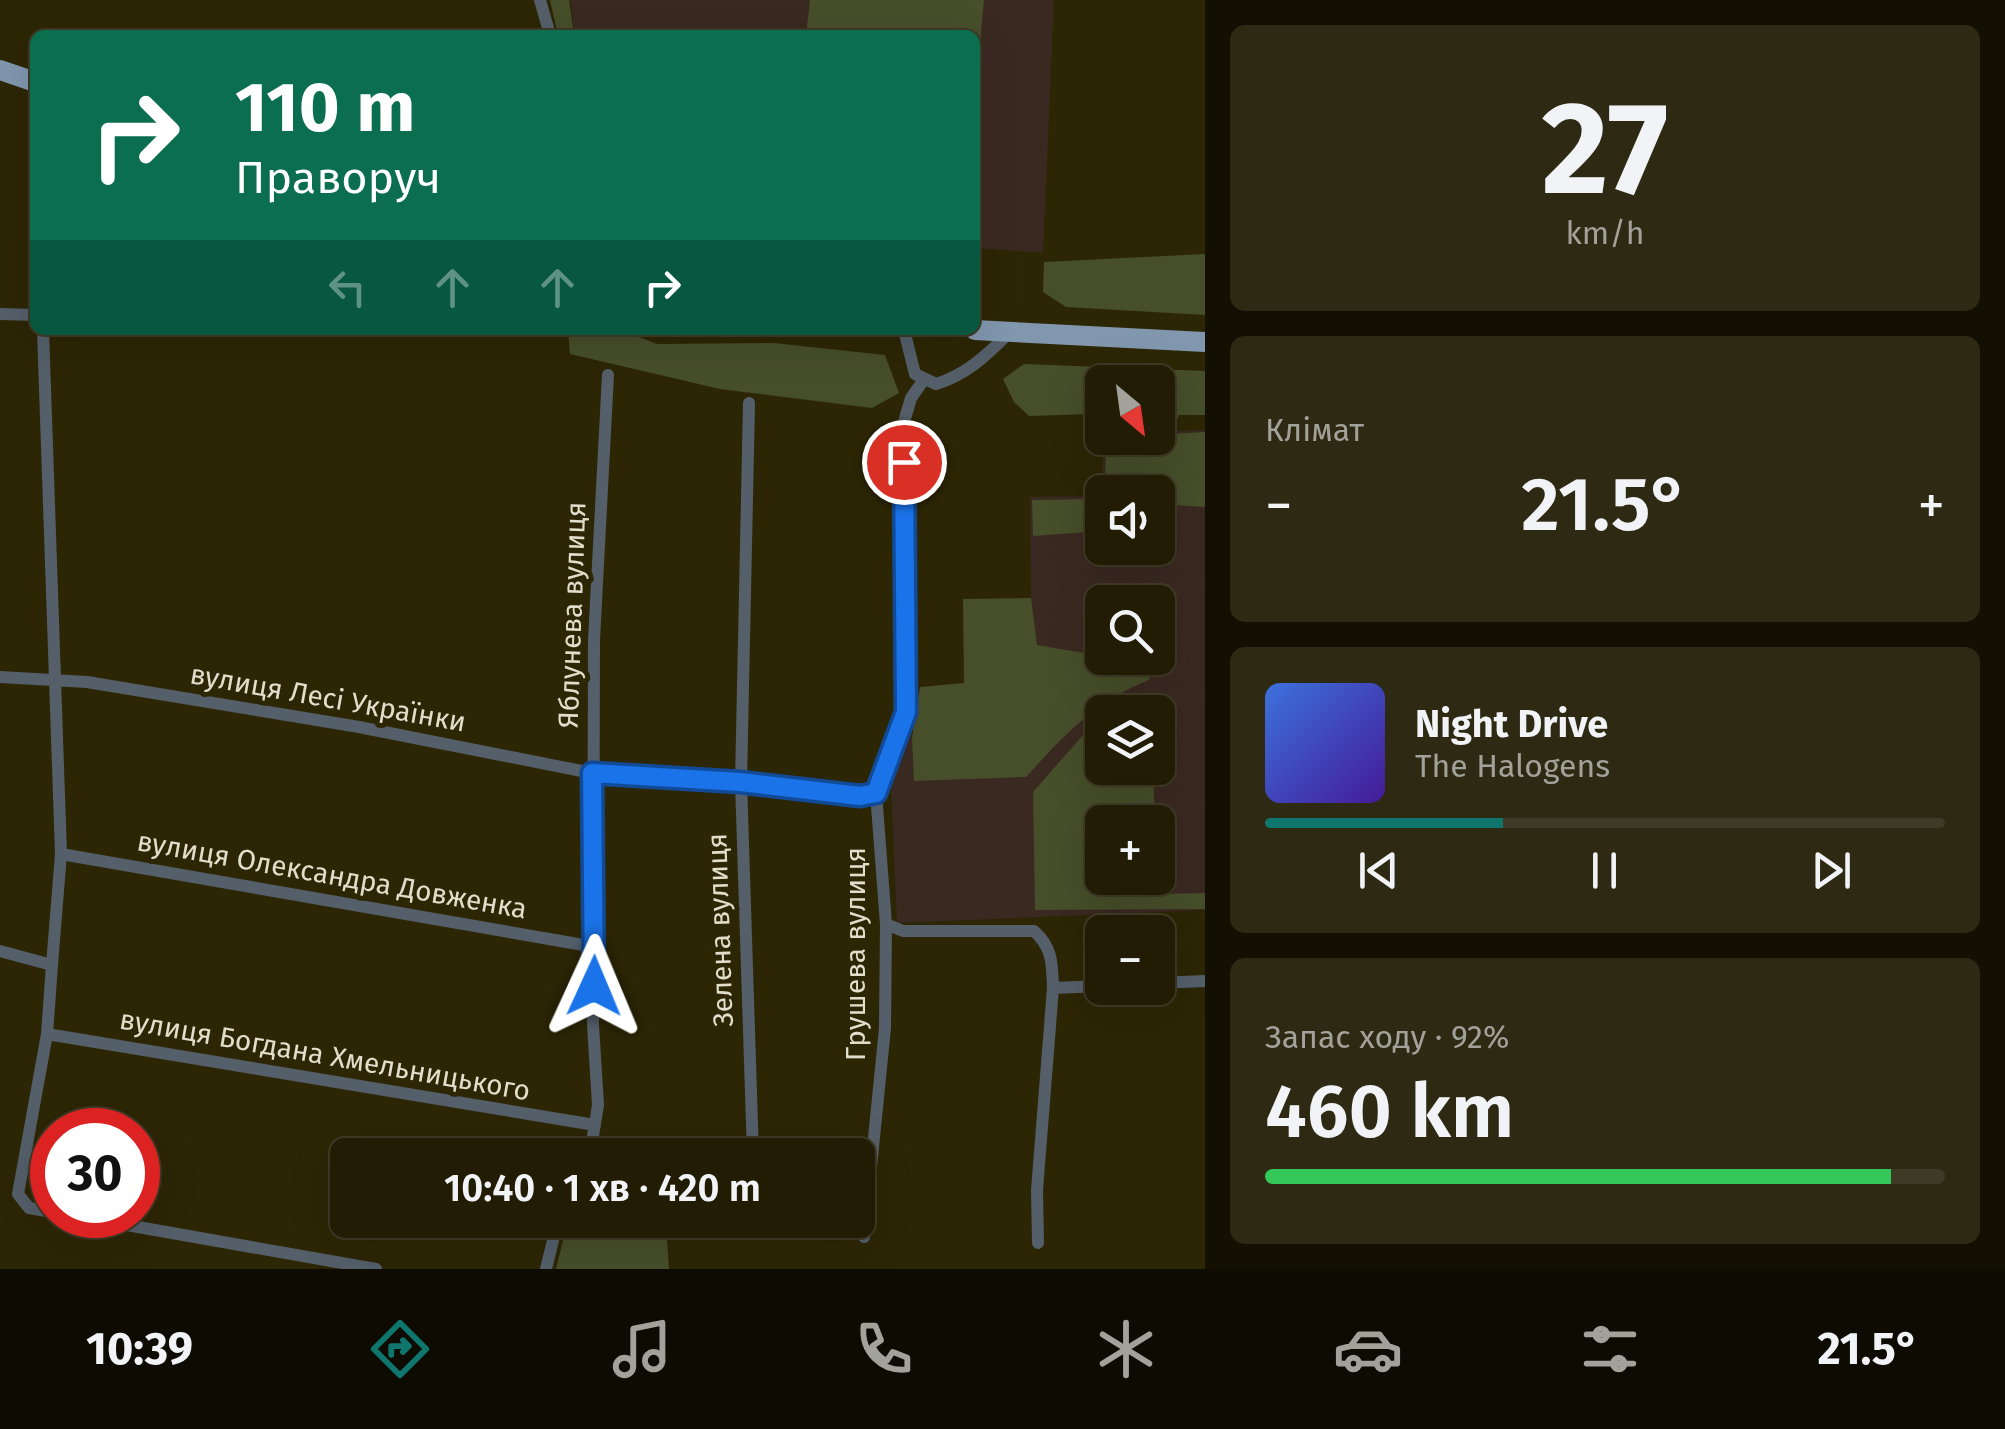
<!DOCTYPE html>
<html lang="uk">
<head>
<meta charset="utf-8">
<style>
	:root { --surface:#221c04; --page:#2e2913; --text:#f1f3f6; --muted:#a2a19a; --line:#3f3a26; --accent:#0f766e }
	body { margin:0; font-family:"Fira Sans",sans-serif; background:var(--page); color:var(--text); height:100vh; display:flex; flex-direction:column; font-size:38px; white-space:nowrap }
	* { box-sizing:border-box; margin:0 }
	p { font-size:32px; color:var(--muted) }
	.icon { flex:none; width:55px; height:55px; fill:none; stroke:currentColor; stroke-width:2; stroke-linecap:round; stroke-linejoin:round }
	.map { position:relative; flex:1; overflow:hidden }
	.side { display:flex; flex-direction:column; gap:25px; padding:25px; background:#130f02; width:800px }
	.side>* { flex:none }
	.banner { position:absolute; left:30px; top:30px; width:950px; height:305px; border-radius:15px; box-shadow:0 10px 40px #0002,0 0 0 2px var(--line); background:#0b6e4f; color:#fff; overflow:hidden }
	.needle { width:65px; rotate:151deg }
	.tools { position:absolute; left:1085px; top:365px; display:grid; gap:20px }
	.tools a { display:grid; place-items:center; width:90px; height:90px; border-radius:15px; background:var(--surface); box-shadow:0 10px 40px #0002,0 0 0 2px var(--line); font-size:50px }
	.speed { position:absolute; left:30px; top:1108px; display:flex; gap:20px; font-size:50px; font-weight:700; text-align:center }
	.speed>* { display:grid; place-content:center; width:130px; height:130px; border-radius:50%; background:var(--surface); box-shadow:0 10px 40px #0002,0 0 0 2px var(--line); line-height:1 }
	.speed .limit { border:15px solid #d22; background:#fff; color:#111 }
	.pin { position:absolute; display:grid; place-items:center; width:85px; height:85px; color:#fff; margin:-42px; border:5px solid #fff; border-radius:50%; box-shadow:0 2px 10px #0007 }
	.me { position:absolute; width:110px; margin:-55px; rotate:1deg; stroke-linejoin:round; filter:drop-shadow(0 0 8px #0008) }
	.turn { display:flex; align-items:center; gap:35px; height:210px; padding:0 40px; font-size:45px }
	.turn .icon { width:130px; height:130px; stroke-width:2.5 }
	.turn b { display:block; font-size:70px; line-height:85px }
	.lanes { display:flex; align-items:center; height:95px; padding:0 40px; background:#0003; justify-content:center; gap:50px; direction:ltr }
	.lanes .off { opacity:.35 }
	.big { font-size:75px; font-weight:600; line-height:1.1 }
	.side .tile { flex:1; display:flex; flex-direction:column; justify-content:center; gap:15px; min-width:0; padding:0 35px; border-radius:15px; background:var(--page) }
	.side .dial { align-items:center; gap:0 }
	.dial b { font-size:130px; line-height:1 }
	.song { display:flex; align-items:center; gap:30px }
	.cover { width:120px; height:120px; border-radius:15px; background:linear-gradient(135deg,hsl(220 70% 55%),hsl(260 70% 35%)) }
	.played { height:10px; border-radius:5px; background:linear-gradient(90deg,var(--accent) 35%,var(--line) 35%) }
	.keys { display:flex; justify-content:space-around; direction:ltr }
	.heat { display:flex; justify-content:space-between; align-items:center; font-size:55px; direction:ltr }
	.charge { height:15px; border-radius:8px; background:linear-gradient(90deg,#34c759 92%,var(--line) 0) }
	.trip { position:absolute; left:330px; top:1138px; width:545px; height:100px; border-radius:15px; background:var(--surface); box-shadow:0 10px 40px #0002,0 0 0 2px var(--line); font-weight:600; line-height:100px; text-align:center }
	.menu { display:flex; height:160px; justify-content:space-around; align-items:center; background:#0e0b02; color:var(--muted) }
	.menu .icon { width:70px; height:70px }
	.menu .current { color:var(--accent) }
	.menu b { font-size:45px; color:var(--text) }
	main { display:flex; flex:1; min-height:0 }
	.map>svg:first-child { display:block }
	.medical { fill:#3a2921; fill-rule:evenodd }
	.green { fill:#474e2a }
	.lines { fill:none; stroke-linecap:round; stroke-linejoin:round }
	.minor { stroke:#545f6a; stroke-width:12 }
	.primary { stroke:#8197ae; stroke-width:20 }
	.route-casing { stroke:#114b97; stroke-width:25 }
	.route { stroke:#1a73e8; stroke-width:18 }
	.labels { text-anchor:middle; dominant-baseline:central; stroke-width:10; stroke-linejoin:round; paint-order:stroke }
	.street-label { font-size:28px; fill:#e2decc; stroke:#2d2605 }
</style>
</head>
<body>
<main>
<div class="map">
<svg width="1205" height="1269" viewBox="0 0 1205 1269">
	<rect width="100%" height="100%" fill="#2d2605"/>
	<path class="medical" d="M570,0H1054L1043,253L975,248V35H575Z
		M1205,430V910L897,923L891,787L903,736L912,737L920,687L964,683L963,599L1031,598L1030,497L1102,496L1103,438H1158V432ZM1102,492H1158V548H1102ZM1102,602H1158V658H1102ZM1102,712H1158V768H1102ZM1102,822H1158V878H1102Z"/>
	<path class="green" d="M550,0H569L574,35H558Z
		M810,0H984L976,86L975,35H806Z
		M1205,254V315L1066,307L1043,292L1044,262Z
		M568,330H621L657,344L774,343L885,355L899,393L872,408L720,389L570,354Z
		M1024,364L1205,371V415H1179L1172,431L1158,432V382H1102V432L1091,414L1029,416L1014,402L1003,379Z
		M1205,432V507L1174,505L1173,525L1158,526V492H1105L1106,438Z
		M1102,499V531L1033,536L1032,500Z
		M1031,598L1037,645L1090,654V615L1102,614V658H1149V680C1097,700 1063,736 1026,777L914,781L912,738L920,687L964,683L963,599Z
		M1102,722V768H1153L1155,822H1102V878H1157L1158,894L1205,893V909L1035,910L1033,792L1083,735Z
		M568,1220H645L666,1225L669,1269H556Z"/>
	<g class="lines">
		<path class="minor" d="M540,0L550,35
			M0,314L35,315
			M43,330L61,854L52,965
			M904,330L915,374L936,384C966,375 987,355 1009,333
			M749,403L741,782L753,1155
			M0,677L87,682L359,727L592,773L741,782L860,796L876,793
			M61,854L595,947
			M886,924L903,931H1034C1053,948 1052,964 1053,988L1037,1190L1038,1243
			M0,951L52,965L47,1034L18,1194L29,1208L52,1212
			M1158,983L1205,981
			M1053,988L1102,986
			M47,1034L595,1125
			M590,1155L598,1105L593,1025L594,640L608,375
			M70,1215L376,1269
			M864,1237L885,1028L886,924L876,793L906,712L904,422L911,398L923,381
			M546,1269L558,1220"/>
		<path class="primary" d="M0,70L35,82
			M975,330L1205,342"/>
	</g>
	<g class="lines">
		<g class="route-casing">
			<path id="route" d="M594,986L592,773L740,782L860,796L876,793L906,712L904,462"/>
		</g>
		<use href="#route" class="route"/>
	</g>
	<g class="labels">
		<g class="street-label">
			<text transform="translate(572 615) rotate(-88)">Яблунева вулиця</text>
			<text transform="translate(328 698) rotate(10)">вулиця Лесі Українки</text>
			<text transform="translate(332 875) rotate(10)">вулиця Олександра Довженка</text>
			<text transform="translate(720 930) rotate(-92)">Зелена вулиця</text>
			<text transform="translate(855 954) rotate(-90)">Грушева вулиця</text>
			<text transform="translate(325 1055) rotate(10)">вулиця Богдана Хмельницького</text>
		</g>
	</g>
</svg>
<div class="tools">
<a><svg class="needle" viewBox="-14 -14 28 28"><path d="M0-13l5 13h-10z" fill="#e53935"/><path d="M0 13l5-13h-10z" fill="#a2a19a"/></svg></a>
<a><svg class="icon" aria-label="sound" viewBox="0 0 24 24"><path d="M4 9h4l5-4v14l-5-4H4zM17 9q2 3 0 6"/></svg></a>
<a><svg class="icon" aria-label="search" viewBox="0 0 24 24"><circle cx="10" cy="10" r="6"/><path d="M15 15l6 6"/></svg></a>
<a><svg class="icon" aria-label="layers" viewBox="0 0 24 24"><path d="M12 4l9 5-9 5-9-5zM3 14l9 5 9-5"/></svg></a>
<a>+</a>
<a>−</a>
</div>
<div class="speed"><div class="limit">30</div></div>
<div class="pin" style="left:904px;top:462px;background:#d93025"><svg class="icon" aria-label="arrive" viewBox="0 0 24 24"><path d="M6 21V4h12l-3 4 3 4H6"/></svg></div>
<svg class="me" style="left:594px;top:986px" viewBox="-20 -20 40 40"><path d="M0-17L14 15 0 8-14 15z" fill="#1a73e8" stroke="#fff" stroke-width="4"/></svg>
<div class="trip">10:40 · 1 хв · 420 m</div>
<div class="banner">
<div class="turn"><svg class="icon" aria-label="right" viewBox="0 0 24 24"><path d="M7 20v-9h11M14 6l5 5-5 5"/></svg><div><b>110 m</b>Праворуч</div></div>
<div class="lanes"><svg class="icon off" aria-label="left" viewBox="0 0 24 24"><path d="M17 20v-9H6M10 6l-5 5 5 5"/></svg><svg class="icon off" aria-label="ahead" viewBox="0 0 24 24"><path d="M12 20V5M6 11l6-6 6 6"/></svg><svg class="icon off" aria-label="ahead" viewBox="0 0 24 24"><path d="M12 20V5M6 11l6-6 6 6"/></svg><svg class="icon" aria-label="right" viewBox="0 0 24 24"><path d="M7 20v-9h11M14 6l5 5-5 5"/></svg></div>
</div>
</div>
<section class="side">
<div class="tile dial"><b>27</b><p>km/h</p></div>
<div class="tile"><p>Клімат</p>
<div class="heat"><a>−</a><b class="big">21.5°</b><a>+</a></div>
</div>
<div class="tile">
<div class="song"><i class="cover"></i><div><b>Night Drive</b><p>The Halogens</p></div></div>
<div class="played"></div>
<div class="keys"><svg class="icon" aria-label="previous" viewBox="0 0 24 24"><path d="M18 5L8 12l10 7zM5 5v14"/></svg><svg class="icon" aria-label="pause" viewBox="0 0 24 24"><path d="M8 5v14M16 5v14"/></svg><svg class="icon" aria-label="next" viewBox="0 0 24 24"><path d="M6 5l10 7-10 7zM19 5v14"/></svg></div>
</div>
<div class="tile"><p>Запас ходу · 92%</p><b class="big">460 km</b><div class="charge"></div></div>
</section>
</main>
<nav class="menu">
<b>10:39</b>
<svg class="icon current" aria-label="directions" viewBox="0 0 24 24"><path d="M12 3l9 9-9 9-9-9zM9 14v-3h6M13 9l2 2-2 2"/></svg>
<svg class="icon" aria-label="music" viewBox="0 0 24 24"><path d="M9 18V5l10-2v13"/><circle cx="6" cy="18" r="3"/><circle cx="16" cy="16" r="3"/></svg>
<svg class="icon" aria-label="phone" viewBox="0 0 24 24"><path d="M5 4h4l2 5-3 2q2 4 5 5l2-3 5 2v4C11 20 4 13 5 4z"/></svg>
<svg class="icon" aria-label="climate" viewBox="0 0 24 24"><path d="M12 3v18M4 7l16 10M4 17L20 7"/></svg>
<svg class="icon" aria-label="car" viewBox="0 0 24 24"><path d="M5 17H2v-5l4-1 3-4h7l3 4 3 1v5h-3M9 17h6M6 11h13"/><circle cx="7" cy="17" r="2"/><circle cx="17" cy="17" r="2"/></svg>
<svg class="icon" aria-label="filters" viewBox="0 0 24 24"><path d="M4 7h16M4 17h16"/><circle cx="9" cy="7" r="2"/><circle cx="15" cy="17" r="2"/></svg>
<b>21.5°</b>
</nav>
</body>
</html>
